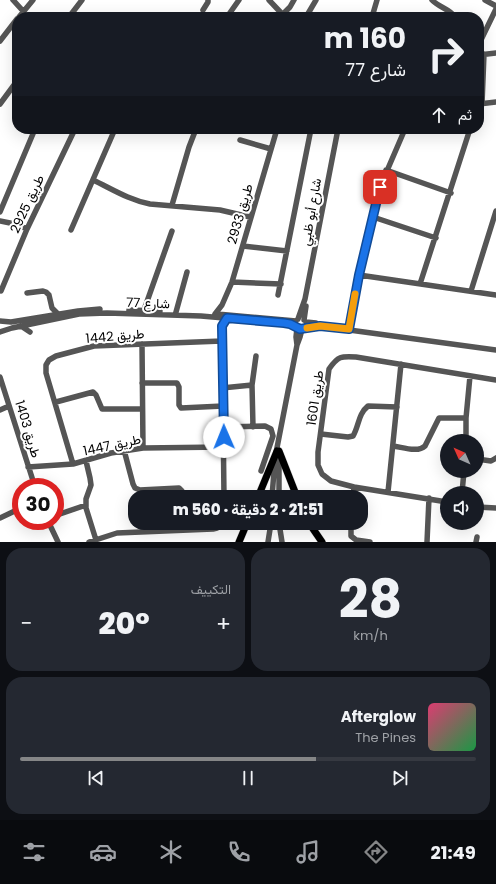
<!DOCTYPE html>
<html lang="ar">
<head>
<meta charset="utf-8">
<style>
	:root { --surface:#171b24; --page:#242831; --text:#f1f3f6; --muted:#9ea1a6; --line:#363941; --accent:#858687 }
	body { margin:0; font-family:Poppins,Vazirmatn,sans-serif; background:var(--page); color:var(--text); direction:rtl; height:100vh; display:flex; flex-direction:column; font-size:15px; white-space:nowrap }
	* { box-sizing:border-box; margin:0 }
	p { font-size:13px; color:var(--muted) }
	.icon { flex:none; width:22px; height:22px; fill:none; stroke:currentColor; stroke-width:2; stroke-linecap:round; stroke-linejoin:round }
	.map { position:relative; height:542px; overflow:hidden; direction:ltr }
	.sheet { display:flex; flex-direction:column; gap:6px; padding:6px; background:#0d0f14; flex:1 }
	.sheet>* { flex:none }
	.guide { position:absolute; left:12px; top:12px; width:472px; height:122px; border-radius:16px; box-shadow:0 4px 16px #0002; direction:rtl; background:#171b24; color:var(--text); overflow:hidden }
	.needle { width:26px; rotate:315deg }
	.buttons { position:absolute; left:440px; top:434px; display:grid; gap:8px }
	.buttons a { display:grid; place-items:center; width:44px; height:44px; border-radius:50%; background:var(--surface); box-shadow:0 4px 16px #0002; font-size:20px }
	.speed { position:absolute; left:12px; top:478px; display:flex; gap:8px; font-size:20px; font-weight:700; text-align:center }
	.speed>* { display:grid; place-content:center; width:52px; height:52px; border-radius:50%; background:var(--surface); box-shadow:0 4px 16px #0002; line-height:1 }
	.speed .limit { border:6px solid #d22; background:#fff; color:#111 }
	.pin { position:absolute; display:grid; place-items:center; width:34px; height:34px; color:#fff; margin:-17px; border-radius:8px; box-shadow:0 2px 6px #0006 }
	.me { position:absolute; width:44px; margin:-22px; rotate:359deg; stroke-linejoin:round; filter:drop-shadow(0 0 3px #0008) }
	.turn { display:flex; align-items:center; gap:14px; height:84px; padding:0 12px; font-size:18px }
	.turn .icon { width:52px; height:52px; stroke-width:2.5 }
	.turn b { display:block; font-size:28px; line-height:34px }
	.then { display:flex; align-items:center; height:38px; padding:0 12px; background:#0003; gap:8px; font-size:15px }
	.big { font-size:30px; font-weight:800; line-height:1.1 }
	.sheet .widget { flex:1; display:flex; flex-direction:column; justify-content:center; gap:6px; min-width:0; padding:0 14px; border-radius:16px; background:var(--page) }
	.sheet .dial { align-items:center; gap:0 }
	.dial b { font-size:52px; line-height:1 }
	.song { display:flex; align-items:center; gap:12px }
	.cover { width:48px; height:48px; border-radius:6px; background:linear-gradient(135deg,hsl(340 70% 55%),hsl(140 70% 35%)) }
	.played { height:4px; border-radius:2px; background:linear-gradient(90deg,var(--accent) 65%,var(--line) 65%) }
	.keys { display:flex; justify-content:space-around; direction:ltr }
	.heat { display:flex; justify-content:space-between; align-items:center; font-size:22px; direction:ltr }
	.sheet .tiles { flex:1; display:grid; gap:6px; grid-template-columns:1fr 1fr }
	.widget:last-child { grid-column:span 2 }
	.trip { position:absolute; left:128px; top:490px; width:240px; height:40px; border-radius:16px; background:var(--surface); box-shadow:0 4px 16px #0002; font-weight:800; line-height:40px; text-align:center; direction:rtl }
	.dock { display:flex; height:64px; justify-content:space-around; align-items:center; background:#090b0e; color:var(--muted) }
	.dock .icon { width:28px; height:28px }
	.dock .selected { color:var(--accent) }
	.dock b { font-size:18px; color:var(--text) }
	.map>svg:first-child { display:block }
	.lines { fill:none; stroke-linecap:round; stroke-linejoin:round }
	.major-casing { stroke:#dbdbdb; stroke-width:8 }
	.minor { stroke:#555; stroke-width:5.5 }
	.major { stroke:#000; stroke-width:7 }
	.route-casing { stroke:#114b97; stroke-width:10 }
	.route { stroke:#1a73e8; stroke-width:7 }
	.slow { stroke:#f59e0b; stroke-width:7 }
	.labels { text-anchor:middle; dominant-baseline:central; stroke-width:4; stroke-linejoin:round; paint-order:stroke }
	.street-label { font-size:13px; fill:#000; stroke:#fff }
</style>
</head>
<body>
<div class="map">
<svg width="496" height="542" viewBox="0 0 496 542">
	<rect width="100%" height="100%" fill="#fff"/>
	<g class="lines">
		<g class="major-casing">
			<path id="major" d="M279,451L297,497
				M258,497L277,451
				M309,523L322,542
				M239,542L247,523"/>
		</g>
		<path class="minor" d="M13,0L23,11
			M269,0L285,17
			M432,0C438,7 450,9 455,17
			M485,0L496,6
			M203,10L208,2V0
			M282,15L290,7L294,0
			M19,17L33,0
			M69,17L82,0
			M227,17L239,0
			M306,17L316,0
			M372,17L377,0
			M0,41L17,19
			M479,44L496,9
			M479,55L496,53
			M0,104L17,81
			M479,104L496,102
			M482,104L484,54
			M240,140L271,149
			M386,170L451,193
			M93,180C112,189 129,200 150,204L220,210L250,217
			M172,205L189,147L196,129
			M0,212L35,129
			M373,217L436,238
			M0,221L15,224L27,229
			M71,230L115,129
			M243,246L287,251
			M359,275L496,295
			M232,282L281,284
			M420,284L470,129
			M1,291L27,229L75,129
			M471,291L496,211
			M27,293L43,291L46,292L49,295L52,308L58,314
			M278,295L311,129
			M129,310L160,311
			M144,310L172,231
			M176,312L187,272
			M215,314L222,305L232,282L277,129
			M217,314L296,321
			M298,319L305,299L338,129
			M304,320L306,306
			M0,321L11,322L78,311L100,309
			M306,322L316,323L320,326L496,350
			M21,326L30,332
			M222,326L224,497
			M304,328L320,326
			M349,329L359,275L380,187L405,129
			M0,332L12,328L79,314L107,313L201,316L284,323L296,326
			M142,344L143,448
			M297,345L296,337L297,328
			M0,377L35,487
			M142,383H177L179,387V405L181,408L223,406
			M222,388L252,385
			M56,402L93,392L96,395L102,409H142
			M0,410L9,406
			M223,427L265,426L271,429L273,436L261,471
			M253,427L252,385L256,356
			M321,434L348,437L353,436C359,426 358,414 368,406L397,407
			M466,441V418L470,376
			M393,446C402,447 418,453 425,446L439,418H466
			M124,450L133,484L135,488L140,490L179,488L182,491L183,497
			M477,459L491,461L496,458
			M86,461L90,478L91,485L86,499V508L96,540
			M73,464L46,373V365L49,360L56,356L94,346L222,341
			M28,467L73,464L111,453L143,448L224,447
			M388,492L401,364
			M462,493L464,471
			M272,497L275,458L297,345L300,337L302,329
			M279,497V453
			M353,497L354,487
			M447,502L354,487L331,481L322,474L318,465V452L329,369C338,356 341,356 356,357L496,380
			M477,507L496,508
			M60,514L86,505
			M0,518L21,508
			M48,521L58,542
			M184,523V530
			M279,523L282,542
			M351,523V536L356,540L370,542
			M89,542L117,533L213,529L217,528L222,523
			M268,542L271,523
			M427,542L429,498
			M476,542L477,537"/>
		<use href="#major" class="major"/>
	</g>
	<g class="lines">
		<g class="route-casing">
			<path id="route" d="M224,437L222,326L227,318L284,323L290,324L300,329L320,326L349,329L359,275L380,187"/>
		</g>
		<use href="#route" class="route"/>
		<path class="slow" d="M307,328L320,326L349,329L355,294"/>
	</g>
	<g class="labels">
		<g class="street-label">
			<text transform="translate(27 204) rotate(-65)">طريق 2925</text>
			<text transform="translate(311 212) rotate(-80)">شارع أبو ظبي</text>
			<text transform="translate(240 214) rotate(-74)">طريق 2933</text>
			<text transform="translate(148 303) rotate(2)">شارع 77</text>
			<text transform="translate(115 336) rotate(-5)">طريق 1442</text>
			<text transform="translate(315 398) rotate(-82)">طريق 1601</text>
			<text transform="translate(28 429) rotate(73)">طريق 1403</text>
			<text transform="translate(112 445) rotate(-12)">طريق 1447</text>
		</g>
	</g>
</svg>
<div class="buttons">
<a><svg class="needle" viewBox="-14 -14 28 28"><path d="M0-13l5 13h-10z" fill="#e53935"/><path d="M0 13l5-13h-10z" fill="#9ea1a6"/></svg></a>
<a><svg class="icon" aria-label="sound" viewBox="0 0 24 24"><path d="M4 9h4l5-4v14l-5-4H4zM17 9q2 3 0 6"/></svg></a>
</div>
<div class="speed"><div class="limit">30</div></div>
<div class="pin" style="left:380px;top:187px;background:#d93025"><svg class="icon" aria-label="arrive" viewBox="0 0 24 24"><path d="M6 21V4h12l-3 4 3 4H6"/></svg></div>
<svg class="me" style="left:224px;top:437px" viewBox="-20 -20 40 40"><circle r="19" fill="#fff"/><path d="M0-13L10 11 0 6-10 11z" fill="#1a73e8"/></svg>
<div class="trip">21:51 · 2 دقيقة · 560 m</div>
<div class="guide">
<div class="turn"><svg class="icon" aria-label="right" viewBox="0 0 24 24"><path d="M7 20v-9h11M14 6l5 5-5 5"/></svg><div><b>160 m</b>شارع 77</div></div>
<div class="then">ثم<svg class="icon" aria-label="ahead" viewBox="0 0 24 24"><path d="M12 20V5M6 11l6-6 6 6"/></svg></div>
</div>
</div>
<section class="sheet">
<div class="tiles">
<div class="widget dial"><b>28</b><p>km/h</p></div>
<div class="widget"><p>التكييف</p>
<div class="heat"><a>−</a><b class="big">20°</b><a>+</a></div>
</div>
<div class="widget">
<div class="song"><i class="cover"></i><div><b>Afterglow</b><p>The Pines</p></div></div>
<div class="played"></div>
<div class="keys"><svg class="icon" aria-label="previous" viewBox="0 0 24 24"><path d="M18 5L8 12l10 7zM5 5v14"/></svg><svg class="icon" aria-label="pause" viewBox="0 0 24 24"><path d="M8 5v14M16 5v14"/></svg><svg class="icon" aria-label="next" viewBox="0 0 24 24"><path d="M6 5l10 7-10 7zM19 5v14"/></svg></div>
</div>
</div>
</section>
<nav class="dock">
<b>21:49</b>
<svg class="icon selected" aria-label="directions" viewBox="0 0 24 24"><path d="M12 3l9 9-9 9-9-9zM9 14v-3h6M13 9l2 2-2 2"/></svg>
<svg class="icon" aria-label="music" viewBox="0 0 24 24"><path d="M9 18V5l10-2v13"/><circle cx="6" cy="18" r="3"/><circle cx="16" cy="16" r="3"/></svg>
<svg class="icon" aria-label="phone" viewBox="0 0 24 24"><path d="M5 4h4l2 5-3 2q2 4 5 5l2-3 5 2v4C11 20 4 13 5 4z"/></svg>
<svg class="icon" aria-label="climate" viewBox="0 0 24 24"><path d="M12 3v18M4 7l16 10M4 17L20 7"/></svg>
<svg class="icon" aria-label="car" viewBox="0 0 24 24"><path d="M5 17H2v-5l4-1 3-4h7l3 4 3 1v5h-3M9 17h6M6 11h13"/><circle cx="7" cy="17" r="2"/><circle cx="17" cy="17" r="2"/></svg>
<svg class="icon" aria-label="filters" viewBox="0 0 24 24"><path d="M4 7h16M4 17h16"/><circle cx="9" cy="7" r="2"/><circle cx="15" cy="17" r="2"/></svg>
</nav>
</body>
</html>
